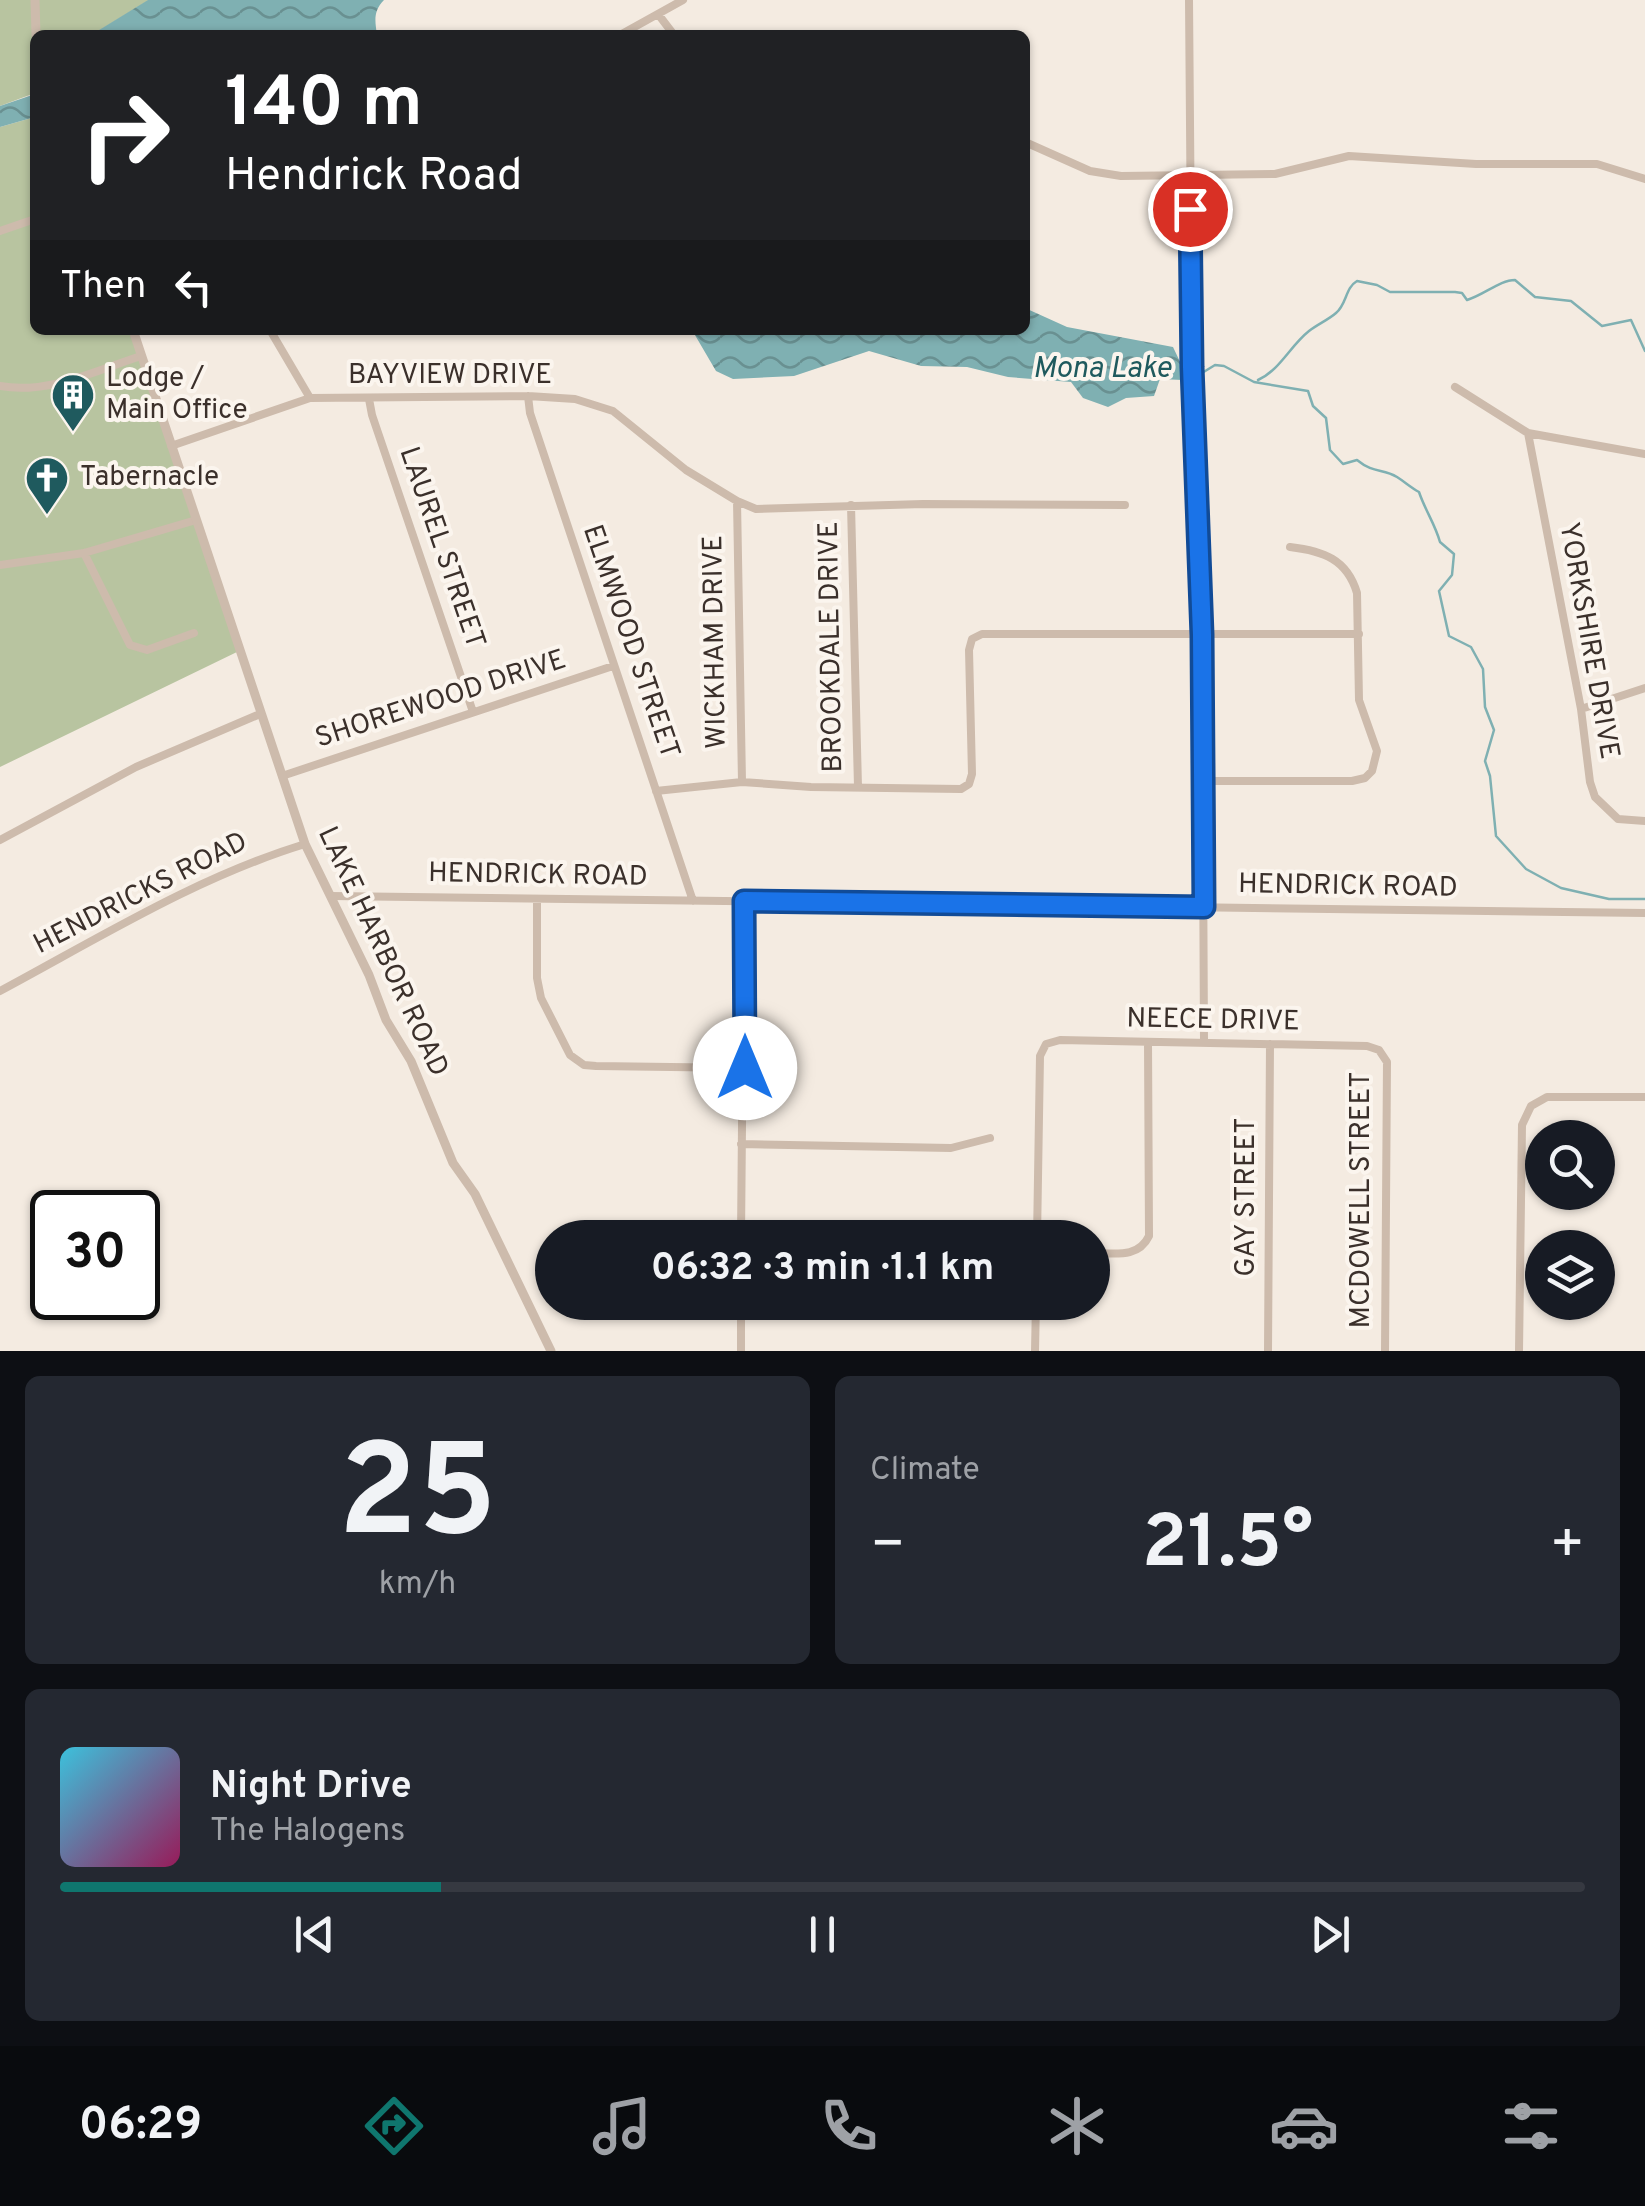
<!DOCTYPE html>
<html lang="en">
<head>
<meta charset="utf-8">
<style>
	:root { --surface:#171b24; --page:#242831; --text:#f1f3f6; --muted:#9ea1a6; --line:#363941; --accent:#0f766e }
	body { margin:0; font-family:Overpass,sans-serif; background:var(--page); color:var(--text); height:100vh; display:flex; flex-direction:column; font-size:38px; white-space:nowrap }
	* { box-sizing:border-box; margin:0 }
	p { font-size:32px; color:var(--muted) }
	.icon { flex:none; width:55px; height:55px; fill:none; stroke:currentColor; stroke-width:2; stroke-linecap:round; stroke-linejoin:round }
	.map { position:relative; height:1351px; overflow:hidden }
	.panel { display:flex; flex-direction:column; gap:25px; padding:25px; background:#0d0f14; flex:1 }
	.panel>* { flex:none }
	.hud { position:absolute; left:30px; top:30px; width:1000px; height:305px; border-radius:15px; box-shadow:0 2px 8px #0004; background:#202124; color:#fff; overflow:hidden }
	.tools { position:absolute; left:1525px; top:1120px; display:grid; gap:20px }
	.tools a { display:grid; place-items:center; width:90px; height:90px; border-radius:50%; background:var(--surface); box-shadow:0 2px 8px #0004; font-size:50px }
	.speed { position:absolute; left:30px; top:1190px; display:flex; gap:20px; font-size:50px; font-weight:700; text-align:center }
	.speed>* { display:grid; place-content:center; width:130px; height:130px; border-radius:50%; background:var(--surface); box-shadow:0 2px 8px #0004; line-height:1 }
	.speed .limit { border:5px solid #111; border-radius:15px; background:#fff; color:#111 }
	.pin { position:absolute; display:grid; place-items:center; width:85px; height:85px; color:#fff; margin:-42px; border:5px solid #fff; border-radius:50%; box-shadow:0 2px 10px #0007 }
	.me { position:absolute; width:110px; margin:-55px; rotate:0deg; stroke-linejoin:round; filter:drop-shadow(0 0 8px #0008) }
	.turn { display:flex; align-items:center; gap:35px; height:210px; padding:0 30px; font-size:45px }
	.turn .icon { width:130px; height:130px; stroke-width:2.5 }
	.turn b { display:block; font-size:70px; line-height:85px }
	.then { display:flex; align-items:center; height:95px; padding:0 30px; background:#0003; gap:20px; font-size:38px }
	.big { font-size:75px; font-weight:700; line-height:1.1 }
	.panel .widget { flex:1; display:flex; flex-direction:column; justify-content:center; gap:15px; min-width:0; padding:0 35px; border-radius:15px; background:var(--page) }
	.panel .dial { align-items:center; gap:0 }
	.dial b { font-size:130px; line-height:1 }
	.song { display:flex; align-items:center; gap:30px }
	.cover { width:120px; height:120px; border-radius:15px; background:linear-gradient(135deg,hsl(190 70% 55%),hsl(330 70% 35%)) }
	.played { height:10px; border-radius:5px; background:linear-gradient(90deg,var(--accent) 25%,var(--line) 25%) }
	.keys { display:flex; justify-content:space-around; direction:ltr }
	.heat { display:flex; justify-content:space-between; align-items:center; font-size:55px; direction:ltr }
	.panel .tiles { flex:1; display:grid; gap:25px; grid-template-columns:1fr 1fr }
	.widget:last-child { grid-column:span 2 }
	.trip { position:absolute; left:535px; top:1220px; width:575px; height:100px; border-radius:50px; background:var(--surface); box-shadow:0 2px 8px #0004; font-weight:700; line-height:100px; text-align:center }
	.menu { display:flex; height:160px; justify-content:space-around; align-items:center; background:#090b0e; color:var(--muted) }
	.menu .icon { width:70px; height:70px }
	.menu .on { color:var(--accent) }
	.menu b { font-size:45px; color:var(--text) }
	.map>svg:first-child { display:block }
	.green { fill:#b8c4a0 }
	.water { fill:url(#water-waves) }
	.lines { fill:none; stroke-linecap:round; stroke-linejoin:round }
	.stream { stroke:#7fb0b2; stroke-width:2.5 }
	.minor { stroke:#cdbbac; stroke-width:8 }
	.tertiary { stroke:#cdbbac; stroke-width:9 }
	.route-casing { stroke:#114b97; stroke-width:25 }
	.route { stroke:#1a73e8; stroke-width:18 }
	.labels { text-anchor:middle; dominant-baseline:central; stroke-width:8; stroke-linejoin:round; paint-order:stroke }
	.street-label { font-size:28px; fill:#3b302b; stroke:#fbf5ee }
	.poi-label { font-size:28px; fill:#3b302b; stroke:#fbf5ee; text-anchor:start }
	.water-label { font-size:30px; font-style:italic; fill:#1f5a5e; stroke:#fbf5ee }
</style>
</head>
<body>
<div class="map">
<svg width="1645" height="1351" viewBox="0 0 1645 1351">
	<defs>
		<pattern id="water-waves" width="16" height="10" patternUnits="userSpaceOnUse" patternTransform="scale(2.5)"><rect width="16" height="10" fill="#7fb0b2"/><path d="M0 5q4-4 8 0t8 0" fill="none" stroke="#699091"/></pattern>
	</defs>
	<rect width="100%" height="100%" fill="#f4ebe1"/>
	<path class="green" d="M0,0H149L92,35H35V93L0,106Z
		M35,117V330H132L239,651L0,767V127Z"/>
	<path class="water" d="M148,0H384C373,11 375,21 377,35H91Z
		M35,94V117L0,127V106Z
		M1025,308L1067,327L1173,347L1182,366V380L1160,379L1154,396L1126,398L1108,407L1083,398L1071,382L1008,377L967,367L921,366L869,351L794,376L733,379L716,371L692,330H1025Z"/>
	<g class="lines">
		<path class="stream" d="M1202,373L1215,365L1224,366L1254,382L1308,391L1313,406L1326,418L1330,450L1343,464L1357,460C1374,474 1383,468 1397,477C1405,482 1410,487 1419,492C1425,510 1435,524 1440,542L1454,554L1452,575L1439,591L1449,636L1471,647L1483,669L1485,707L1494,730L1485,761L1490,776L1496,836L1526,869L1561,888L1609,899H1645
			M1258,380C1280,370 1290,346 1309,331C1318,324 1328,320 1336,313C1347,304 1345,288 1357,281L1377,285L1390,292H1455L1462,293L1467,300C1484,295 1500,280 1515,280L1535,297L1571,301L1602,326L1631,320L1645,351"/>
		<path class="minor" d="M1189,0L1192,367L1202,635L1204,1042
			M658,14L674,35
			M620,35L683,0
			M1025,142L1090,171L1121,176L1275,174L1349,156L1476,164H1597L1645,179
			M0,231L35,219
			M270,330L310,398
			M0,386C47,395 97,370 141,356
			M1455,387L1528,433L1645,454
			M528,396L530,413L693,901
			M369,399L372,415L473,712
			M1528,433L1581,709L1590,782L1595,797L1618,819L1645,821
			M171,446L310,398L528,396L575,399L613,411L686,470L737,501L756,509L923,504L1125,505
			M737,501L742,782
			M851,505L858,787
			M84,553L130,645L147,650L194,633
			M0,565L84,553L196,520
			M1581,709L1645,688
			M282,776L613,666
			M1203,781H1352L1365,778L1372,771L1377,751L1359,700L1357,593C1347,559 1323,551 1290,547
			M656,791L742,782L811,787L961,789L969,784L972,774L969,650L972,639L982,634H1359
			M0,840L136,767L260,714
			M331,896L1645,913
			M537,899V978L541,998L570,1055L584,1065L596,1066L745,1068
			M0,991C99,938 197,877 305,844
			M741,1144L951,1148L990,1138
			M741,1238L744,901
			M1037,1238L1040,1056L1046,1044L1060,1040L1367,1046L1379,1050L1387,1062L1385,1351
			M1092,1253C1114,1253 1138,1259 1149,1236L1148,1042
			M741,1302V1351
			M1035,1351L1036,1302
			M1268,1351L1270,1044
			M1519,1351L1522,1125L1531,1106L1547,1097H1645"/>
		<path class="tertiary" d="M35,0L36,35
			M133,330L305,844L369,975L386,1020L411,1061L453,1163L475,1194L551,1351"/>
	</g>
	<g class="lines">
		<g class="route-casing">
			<path id="route" d="M745,1068L744,901L1204,907L1202,635L1192,367L1190,209"/>
		</g>
		<use href="#route" class="route"/>
	</g>
	<defs>
		<g id="building-pin" transform="scale(2.25)"><path d="M0 17L-7.5 6A9.5 9.5 0 1 1 7.5 6Z" fill="#1f5a5e" stroke="#fbf5ee"/><path d="M-4-6H4V6H1V3H-1V6H-4ZM-2.5-4.3h1.7v1.8h-1.7ZM.8-4.3h1.7v1.8H.8ZM-2.5-1h1.7V.8h-1.7ZM.8-1h1.7V.8H.8Z" fill="#fff"/></g>
		<g id="church-pin" transform="scale(2.25)"><path d="M0 17L-7.5 6A9.5 9.5 0 1 1 7.5 6Z" fill="#1f5a5e" stroke="#fbf5ee"/><path d="M-1.2-6h2.4v3.5h3.3v2.4h-3.3V6h-2.4V-.1h-3.3v-2.4h3.3Z" fill="#fff"/></g>
	</defs>
	<g fill-rule="evenodd">
		<use href="#building-pin" x="73" y="395"/>
		<use href="#church-pin" x="47" y="478"/>
	</g>
	<g class="labels">
		<g class="street-label">
			<text x="450" y="376">BAYVIEW DRIVE</text>
			<text transform="translate(441 548) rotate(71)">LAUREL STREET</text>
			<text transform="translate(1588 641) rotate(80)">YORKSHIRE DRIVE</text>
			<text transform="translate(630 642) rotate(71)">ELMWOOD STREET</text>
			<text transform="translate(716 642) rotate(-91)">WICKHAM DRIVE</text>
			<text transform="translate(832 647) rotate(-91)">BROOKDALE DRIVE</text>
			<text transform="translate(441 700) rotate(-18)">SHOREWOOD DRIVE</text>
			<text transform="translate(538 876) rotate(1)">HENDRICK ROAD</text>
			<text transform="translate(1348 887) rotate(1)">HENDRICK ROAD</text>
			<text transform="translate(141 894) rotate(-27)">HENDRICKS ROAD</text>
			<text transform="translate(382 952) rotate(65)">LAKE HARBOR ROAD</text>
			<text transform="translate(1213 1021) rotate(1)">NEECE DRIVE</text>
			<text transform="translate(1247 1197) rotate(-90)">GAY STREET</text>
			<text transform="translate(1362 1200) rotate(-90)">MCDOWELL STREET</text>
		</g>
		<g class="poi-label">
			<text x="106" y="379">Lodge /<tspan x="106" dy="32">Main Office</tspan></text>
			<text x="80" y="478">Tabernacle</text>
		</g>
		<g class="water-label">
			<text x="1102" y="369">Mona Lake</text>
		</g>
	</g>
</svg>
<div class="tools">
<a><svg class="icon" aria-label="search" viewBox="0 0 24 24"><circle cx="10" cy="10" r="6"/><path d="M15 15l6 6"/></svg></a>
<a><svg class="icon" aria-label="layers" viewBox="0 0 24 24"><path d="M12 4l9 5-9 5-9-5zM3 14l9 5 9-5"/></svg></a>
</div>
<div class="speed"><div class="limit">30</div></div>
<div class="pin" style="left:1190px;top:209px;background:#d93025"><svg class="icon" aria-label="arrive" viewBox="0 0 24 24"><path d="M6 21V4h12l-3 4 3 4H6"/></svg></div>
<svg class="me" style="left:745px;top:1068px" viewBox="-20 -20 40 40"><circle r="19" fill="#fff"/><path d="M0-13L10 11 0 6-10 11z" fill="#1a73e8"/></svg>
<div class="trip">06:32 · 3 min · 1.1 km</div>
<div class="hud">
<div class="turn"><svg class="icon" aria-label="right" viewBox="0 0 24 24"><path d="M7 20v-9h11M14 6l5 5-5 5"/></svg><div><b>140 m</b>Hendrick Road</div></div>
<div class="then">Then<svg class="icon" aria-label="left" viewBox="0 0 24 24"><path d="M17 20v-9H6M10 6l-5 5 5 5"/></svg></div>
</div>
</div>
<section class="panel">
<div class="tiles">
<div class="widget dial"><b>25</b><p>km/h</p></div>
<div class="widget"><p>Climate</p>
<div class="heat"><a>−</a><b class="big">21.5°</b><a>+</a></div>
</div>
<div class="widget">
<div class="song"><i class="cover"></i><div><b>Night Drive</b><p>The Halogens</p></div></div>
<div class="played"></div>
<div class="keys"><svg class="icon" aria-label="previous" viewBox="0 0 24 24"><path d="M18 5L8 12l10 7zM5 5v14"/></svg><svg class="icon" aria-label="pause" viewBox="0 0 24 24"><path d="M8 5v14M16 5v14"/></svg><svg class="icon" aria-label="next" viewBox="0 0 24 24"><path d="M6 5l10 7-10 7zM19 5v14"/></svg></div>
</div>
</div>
</section>
<nav class="menu">
<b>06:29</b>
<svg class="icon on" aria-label="directions" viewBox="0 0 24 24"><path d="M12 3l9 9-9 9-9-9zM9 14v-3h6M13 9l2 2-2 2"/></svg>
<svg class="icon" aria-label="music" viewBox="0 0 24 24"><path d="M9 18V5l10-2v13"/><circle cx="6" cy="18" r="3"/><circle cx="16" cy="16" r="3"/></svg>
<svg class="icon" aria-label="phone" viewBox="0 0 24 24"><path d="M5 4h4l2 5-3 2q2 4 5 5l2-3 5 2v4C11 20 4 13 5 4z"/></svg>
<svg class="icon" aria-label="climate" viewBox="0 0 24 24"><path d="M12 3v18M4 7l16 10M4 17L20 7"/></svg>
<svg class="icon" aria-label="car" viewBox="0 0 24 24"><path d="M5 17H2v-5l4-1 3-4h7l3 4 3 1v5h-3M9 17h6M6 11h13"/><circle cx="7" cy="17" r="2"/><circle cx="17" cy="17" r="2"/></svg>
<svg class="icon" aria-label="filters" viewBox="0 0 24 24"><path d="M4 7h16M4 17h16"/><circle cx="9" cy="7" r="2"/><circle cx="15" cy="17" r="2"/></svg>
</nav>
</body>
</html>
